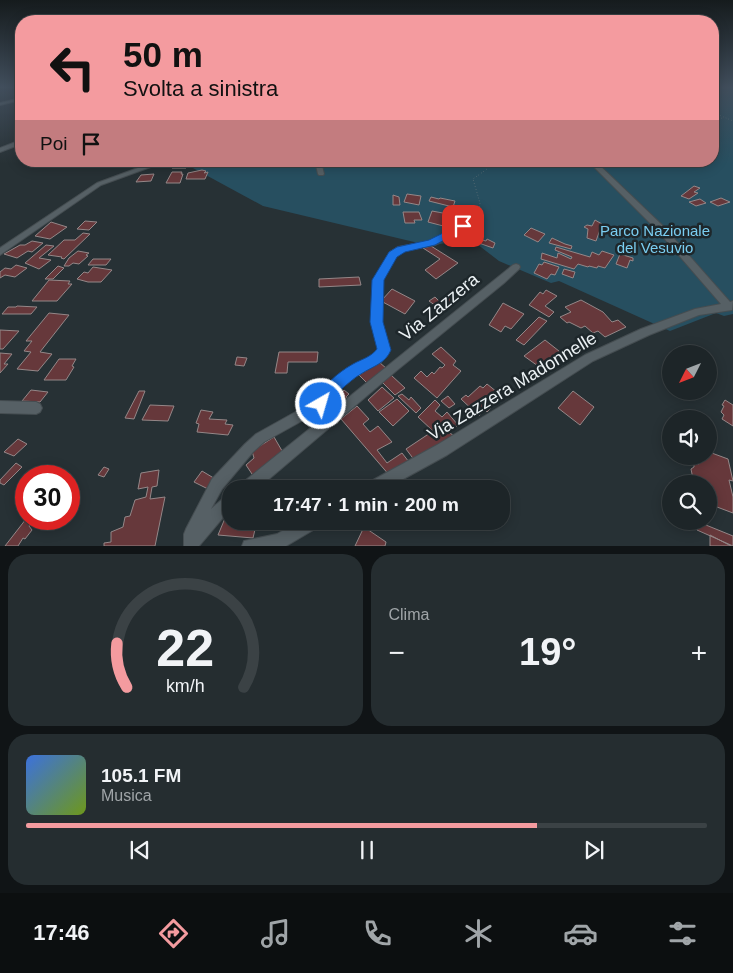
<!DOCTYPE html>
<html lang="it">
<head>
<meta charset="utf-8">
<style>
	:root { --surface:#1d2528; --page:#252d30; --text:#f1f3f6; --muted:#a0a5a8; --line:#3b4245; --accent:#f49b9f }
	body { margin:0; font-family:Helvetica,sans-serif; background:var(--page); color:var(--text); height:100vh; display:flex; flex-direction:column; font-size:19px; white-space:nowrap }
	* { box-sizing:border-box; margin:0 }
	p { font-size:16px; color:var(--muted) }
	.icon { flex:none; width:28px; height:28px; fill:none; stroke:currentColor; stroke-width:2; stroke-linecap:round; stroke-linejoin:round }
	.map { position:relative; height:546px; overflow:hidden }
	.sheet { display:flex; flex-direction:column; gap:8px; padding:8px; background:#101416; flex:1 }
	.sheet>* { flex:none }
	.guide { position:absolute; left:15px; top:15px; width:704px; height:152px; border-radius:20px; box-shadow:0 2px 12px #0003,0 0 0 1px var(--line); background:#f49b9f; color:#111; overflow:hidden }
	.needle { width:32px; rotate:228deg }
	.fabs { position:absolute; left:662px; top:345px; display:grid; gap:10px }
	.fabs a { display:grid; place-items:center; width:55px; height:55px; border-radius:50%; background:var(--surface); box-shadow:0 2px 12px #0003,0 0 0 1px var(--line); font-size:25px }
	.speed { position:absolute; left:15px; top:465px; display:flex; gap:10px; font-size:25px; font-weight:700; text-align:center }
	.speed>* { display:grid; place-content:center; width:65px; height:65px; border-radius:50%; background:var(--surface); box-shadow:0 2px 12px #0003,0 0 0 1px var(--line); line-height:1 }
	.speed .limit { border:8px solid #d22; background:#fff; color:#111 }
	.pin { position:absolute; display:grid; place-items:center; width:42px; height:42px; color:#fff; margin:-21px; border-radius:10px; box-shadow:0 2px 8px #0006 }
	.me { position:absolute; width:55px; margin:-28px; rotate:38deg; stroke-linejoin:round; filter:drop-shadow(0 0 4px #0008) }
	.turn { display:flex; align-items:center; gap:18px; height:105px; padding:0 25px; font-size:22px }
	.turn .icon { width:65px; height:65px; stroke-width:2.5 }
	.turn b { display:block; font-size:35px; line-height:42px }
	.then { display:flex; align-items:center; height:48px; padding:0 25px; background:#0003; gap:10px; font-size:19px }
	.big { font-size:38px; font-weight:600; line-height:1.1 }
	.sheet .card { flex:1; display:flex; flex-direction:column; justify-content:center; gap:8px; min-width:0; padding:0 18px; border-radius:20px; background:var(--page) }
	.sheet .dial { align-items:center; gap:0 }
	.dial svg { height:130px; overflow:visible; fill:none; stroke:var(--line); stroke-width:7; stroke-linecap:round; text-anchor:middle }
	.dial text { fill:var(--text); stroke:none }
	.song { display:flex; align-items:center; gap:15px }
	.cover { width:60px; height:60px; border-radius:8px; background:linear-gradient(135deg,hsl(220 70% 55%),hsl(80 70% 35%)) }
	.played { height:5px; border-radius:2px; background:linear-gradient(90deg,var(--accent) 75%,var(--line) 75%) }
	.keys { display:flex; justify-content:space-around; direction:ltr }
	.heat { display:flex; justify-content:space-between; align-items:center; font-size:28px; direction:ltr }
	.sheet .tiles { flex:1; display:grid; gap:8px; grid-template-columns:1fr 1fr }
	.card:last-child { grid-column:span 2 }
	.trip { position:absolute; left:222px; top:480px; width:288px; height:50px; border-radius:20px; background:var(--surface); box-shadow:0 2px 12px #0003,0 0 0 1px var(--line); font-weight:600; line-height:50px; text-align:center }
	.tabs { display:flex; height:80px; justify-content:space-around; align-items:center; background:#0c0f10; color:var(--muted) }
	.tabs .icon { width:35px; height:35px }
	.tabs .selected { color:var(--accent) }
	.tabs b { font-size:22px; color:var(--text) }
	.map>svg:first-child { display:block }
	.green { fill:#274f60 }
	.building { fill:#66383b; stroke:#948788 }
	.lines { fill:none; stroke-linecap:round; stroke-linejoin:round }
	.street-casing { stroke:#454d51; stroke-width:2 }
	.path { stroke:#757e81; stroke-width:1; stroke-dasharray:0.5 2.5; stroke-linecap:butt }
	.street { fill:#566065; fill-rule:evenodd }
	.route { fill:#1a73e8; stroke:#114b97 }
	.labels { text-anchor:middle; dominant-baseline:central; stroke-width:5; stroke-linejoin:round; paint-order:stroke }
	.park-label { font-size:15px; fill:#7acdf0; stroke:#1e272b }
	.near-street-label { font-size:18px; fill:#ecf2f5; stroke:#1e272b }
</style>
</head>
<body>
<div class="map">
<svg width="733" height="546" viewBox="0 0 733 546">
	<rect width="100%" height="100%" fill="#273135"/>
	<path class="green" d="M713,87H733V314L724,316L716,313L670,331L559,281L551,283L499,261L473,241L475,238L465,232L450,242L431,246L263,206L180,161H712Z"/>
	<path class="building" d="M176,161H189L186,168H172Z
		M202,170L206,171L204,173L208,172L205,179H186L188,173Z
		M172,172H182L181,174H183L180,183H166Z
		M154,174L151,181L136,182L141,175Z
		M694,186L700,188L694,192L698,193L689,199L681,196Z
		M407,194L421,196L419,205L404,202Z
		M393,195L399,197L400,205H393Z
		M431,197L439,199L440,198L455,201L453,207L429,201Z
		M721,198L730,202L718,206L710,202Z
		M700,199L706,203L696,206L689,202Z
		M432,211L448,214L447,217L454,218L451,228L428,222Z
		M403,212H419L422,220H414L415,223H405Z
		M595,220L602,224L596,241L587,238L588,229L584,227L587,225L592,226Z
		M85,221L97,222L89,230L77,229Z
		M51,222L67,227L50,239L35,236Z
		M531,228L545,234L538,242L524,235Z
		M83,233L90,234L64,259L61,258L62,257L48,255L64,240H75Z
		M475,238L486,241L487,239L495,243L493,248L473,241Z
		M552,238L565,244L572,246L571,249L549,243Z
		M32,241L43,243L32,252L28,251L17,258L4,254L20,245H25Z
		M46,245L54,246L39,258L51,260L39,269L25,263Z
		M431,246L458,263L436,279L425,270L440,259L423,248Z
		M556,247L590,257L592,252L599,255L602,251L614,255L605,268L598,266L597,268L589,266L588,267L578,264L574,269L541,259L542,253L557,258L558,253L571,259L572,257L555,250Z
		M78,251L89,253L86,255L88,256L79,264L73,263L69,266H64L69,258Z
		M620,254L633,258V261L630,260L627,268L616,264Z
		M93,259H111L106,265H88Z
		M544,262L559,267L555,275L551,274L547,279L534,273L539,264L542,265Z
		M16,265L27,268L15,277L5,275L0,278V272L5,268L11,269Z
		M58,266L64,268L53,279H45Z
		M93,267L112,270L101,282H88L77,279L84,272L88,273Z
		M564,269L575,272L573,278L562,274Z
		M359,277L361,285L319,287V279Z
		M49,280L70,281L68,284H72L57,301H32Z
		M392,289L415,301L405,314L381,301Z
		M546,290L557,296L545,306L554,312L549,317L529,305L540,292L543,294Z
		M449,293L457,299L443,311L429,301L435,297L439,301Z
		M581,300L603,312L612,322L618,320L626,327L605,337L598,331L593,333L585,326L581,328L569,322L567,323L560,317L571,312L565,307Z
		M503,303L524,314L511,329L505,326L501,332L489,325Z
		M17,306L37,307L31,314H2L8,307H16Z
		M49,313L69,315L40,352L52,354L38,371L17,369L31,352L24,351L32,341H26Z
		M539,317L547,321L524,345L516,340Z
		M0,330L19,331L3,349H0Z
		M545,340L564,355L545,371L524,356Z
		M441,347L456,361L453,365L461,371L437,398L414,378L421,371L427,377L432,372L434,374L440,367L442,368L445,365L432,354Z
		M279,352H318L317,362H288L287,373H275Z
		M0,353L12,354L4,364H8L0,373Z
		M237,357L247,358L244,366L235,365Z
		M59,359H76L72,366L74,367L66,380H44Z
		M379,362L387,369L369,385L359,375Z
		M391,375L405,388L395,395L382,382Z
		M487,384L502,396L487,412L485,410L479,416L461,399L466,395L468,397L480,386L483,388Z
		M382,387L394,398L378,411L368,400Z
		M31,390L48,392L40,402L22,401Z
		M344,390L349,394L346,397L350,402L336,413L329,404Z
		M139,391H145L134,419L125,418Z
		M573,391L594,407L580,425L558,408Z
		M402,394L409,400L411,397L421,408L416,413L398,396Z
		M448,396L455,404L449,408L441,401Z
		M397,399L409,411L393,426L379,412Z
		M435,400L440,405L435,411L442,417L447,412L458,425L449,432L455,437L415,461L406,449L433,431L418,417Z
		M725,400L733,405V426L722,419L724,415L721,412L724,406L722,405Z
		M150,405L174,406L168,421L142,420Z
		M357,406L369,419L363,424L370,432L378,426L392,442L377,450L387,463L402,453L409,462L390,476L341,419Z
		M201,410L213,412L209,419L227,420L225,424L233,425L228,435L197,432L199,424L196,423Z
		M274,437L285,456L254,477L246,465L254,458L252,451Z
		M18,439L27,444L14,456L4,452Z
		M709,452L728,459L733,481L729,480L733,497V513L709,504V484H694L691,469L694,467V462L699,464L698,456H709Z
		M16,463L22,467L4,485L0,483V480Z
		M104,467L109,469L104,477L98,475Z
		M159,470L157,486L152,487L150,499L165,497L155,546H104V543L111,542V532L123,527L125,517L130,516L135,500L146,497L148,487L138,489L141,473Z
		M202,471L217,480L210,490L194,482Z
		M406,479L413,489H394L393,488Z
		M231,504V521H257L253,538L218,535Z
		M26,519H34L29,526L32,530L25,539L23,538L18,546H5Z
		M696,521L733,536V546L697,530Z
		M364,527L386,542L385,546H355Z
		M710,535L731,546H710Z"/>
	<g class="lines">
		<g class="street-casing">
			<path id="street" d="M21,98V100L0,105V103Z
				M21,140V144L0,152V148Z
				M157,161H167L101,185L0,255V248L97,183Z
				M315,161H321L324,174L323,175H319L318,174Z
				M588,161H595L663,226L730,302L733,301L732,310L699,315L649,335L593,361L447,455L385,489H364L366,484L437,445L585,355L641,329L695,309L721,304L657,230Z
				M473,213H476L480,215L466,228L435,245L403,251L396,256L382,280L381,322L390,350L381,362L360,373L337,391L325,408L264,442L253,452L222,489L211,509L226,496L231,494V510L226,514L199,546H184V534L186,529L212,479L245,444L256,434L317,400L329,383L352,367L373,356L379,349L371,322L374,280L390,252L398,247L430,241L460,224Z
				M516,264L519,265L520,267L519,269L504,283L396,371L269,479L257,489H239L241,484L513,265Z
				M0,401L36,402L40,404L42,408L40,412L36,414L0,413Z
				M300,521H322L320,526L286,546H242L244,541L277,534Z"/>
		</g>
		<path class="path" d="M731,87L733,88
			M712,112L733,121
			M712,119L724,118
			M479,210L480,203L473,179L487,169L489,161"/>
		<use href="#street" class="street"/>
	</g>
	<linearGradient id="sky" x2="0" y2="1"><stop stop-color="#151b1d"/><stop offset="0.53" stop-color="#414e5c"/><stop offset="1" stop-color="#414e5c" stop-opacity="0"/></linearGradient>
	<rect width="733" height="164" fill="url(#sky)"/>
	<path class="route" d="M463,223L467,224V228L435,245L405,252L397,257L384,280L383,322L391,350C385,364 373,366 361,374C355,377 350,382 345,386C336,393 332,407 321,411L316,409L314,404C321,387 337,373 353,364C362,359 371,357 377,349L370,322L372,280L389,252L397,247L429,240Z"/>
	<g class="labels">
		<g class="park-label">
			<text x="655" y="230">Parco Nazionale<tspan x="655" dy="17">del Vesuvio</tspan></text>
		</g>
		<g class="near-street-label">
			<text transform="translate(439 307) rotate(-39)">Via Zazzera</text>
			<text transform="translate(512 386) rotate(-31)">Via Zazzera Madonnelle</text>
		</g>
	</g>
</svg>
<div class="fabs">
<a><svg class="needle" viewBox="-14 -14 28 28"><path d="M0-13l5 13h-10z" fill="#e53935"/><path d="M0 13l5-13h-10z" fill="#a0a5a8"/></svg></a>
<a><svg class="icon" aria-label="sound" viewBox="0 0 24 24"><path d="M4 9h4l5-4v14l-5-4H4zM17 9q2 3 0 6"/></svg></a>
<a><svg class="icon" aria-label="search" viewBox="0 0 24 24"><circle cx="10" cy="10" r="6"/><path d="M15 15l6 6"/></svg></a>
</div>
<div class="speed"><div class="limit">30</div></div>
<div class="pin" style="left:463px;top:226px;background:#d93025"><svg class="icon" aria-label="arrive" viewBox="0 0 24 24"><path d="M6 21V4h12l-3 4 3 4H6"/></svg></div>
<svg class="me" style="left:321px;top:404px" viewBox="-20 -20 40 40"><circle r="17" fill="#1a73e8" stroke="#fff" stroke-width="3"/><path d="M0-11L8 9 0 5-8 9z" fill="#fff"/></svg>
<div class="trip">17:47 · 1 min · 200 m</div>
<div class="guide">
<div class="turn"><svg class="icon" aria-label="left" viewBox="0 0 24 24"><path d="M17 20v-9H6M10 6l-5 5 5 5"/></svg><div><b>50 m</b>Svolta a sinistra</div></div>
<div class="then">Poi<svg class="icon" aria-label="arrive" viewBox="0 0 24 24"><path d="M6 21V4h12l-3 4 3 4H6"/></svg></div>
</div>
</div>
<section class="sheet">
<div class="tiles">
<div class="card dial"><svg viewBox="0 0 100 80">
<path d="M14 69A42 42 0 1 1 86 69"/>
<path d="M14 69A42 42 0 0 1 8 42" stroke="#f49b9f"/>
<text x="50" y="56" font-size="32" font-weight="700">22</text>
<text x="50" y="72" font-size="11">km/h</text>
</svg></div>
<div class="card"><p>Clima</p>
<div class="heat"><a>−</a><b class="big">19°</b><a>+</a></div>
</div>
<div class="card">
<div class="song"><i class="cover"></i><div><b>105.1 FM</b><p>Musica</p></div></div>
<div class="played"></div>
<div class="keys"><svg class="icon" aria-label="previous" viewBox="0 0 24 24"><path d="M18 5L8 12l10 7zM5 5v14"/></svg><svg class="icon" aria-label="pause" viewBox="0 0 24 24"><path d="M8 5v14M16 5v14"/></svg><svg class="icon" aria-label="next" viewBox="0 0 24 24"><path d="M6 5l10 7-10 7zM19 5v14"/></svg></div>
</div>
</div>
</section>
<nav class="tabs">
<b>17:46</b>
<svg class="icon selected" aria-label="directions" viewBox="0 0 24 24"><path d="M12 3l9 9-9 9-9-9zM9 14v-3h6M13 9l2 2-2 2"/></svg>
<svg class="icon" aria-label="music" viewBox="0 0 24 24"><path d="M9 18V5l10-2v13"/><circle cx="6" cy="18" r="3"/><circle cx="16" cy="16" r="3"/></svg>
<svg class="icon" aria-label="phone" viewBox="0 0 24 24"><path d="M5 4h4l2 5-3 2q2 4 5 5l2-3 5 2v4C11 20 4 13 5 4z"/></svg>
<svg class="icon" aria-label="climate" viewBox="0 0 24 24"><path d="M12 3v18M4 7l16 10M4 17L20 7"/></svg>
<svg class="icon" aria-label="car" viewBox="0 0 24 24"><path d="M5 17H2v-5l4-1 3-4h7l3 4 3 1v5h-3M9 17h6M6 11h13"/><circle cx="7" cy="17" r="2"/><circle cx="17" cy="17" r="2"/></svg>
<svg class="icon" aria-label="filters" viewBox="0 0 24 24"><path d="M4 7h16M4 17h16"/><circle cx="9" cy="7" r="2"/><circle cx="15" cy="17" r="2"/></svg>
</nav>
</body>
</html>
